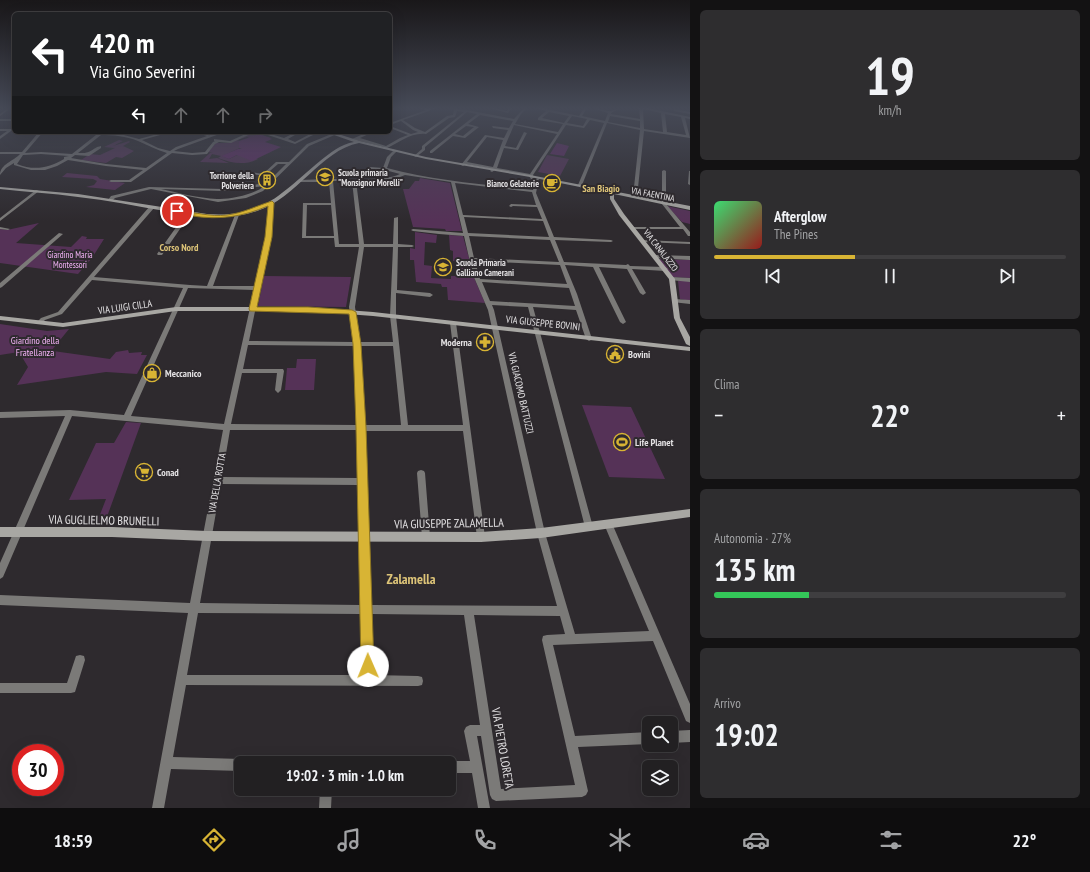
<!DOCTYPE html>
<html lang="it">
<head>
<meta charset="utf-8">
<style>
	:root { --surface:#222022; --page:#2e2d2f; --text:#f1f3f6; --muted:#a2a3a5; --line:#3f3e40; --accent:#d8b434 }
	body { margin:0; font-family:"PT Sans Narrow",sans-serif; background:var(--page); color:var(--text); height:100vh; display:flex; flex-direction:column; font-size:15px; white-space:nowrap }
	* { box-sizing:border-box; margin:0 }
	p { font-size:13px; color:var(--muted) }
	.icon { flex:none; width:22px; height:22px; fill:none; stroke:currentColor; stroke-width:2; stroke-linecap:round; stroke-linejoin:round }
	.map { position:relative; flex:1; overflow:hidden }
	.side { display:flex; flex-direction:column; gap:10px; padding:10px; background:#131213; width:400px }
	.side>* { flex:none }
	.banner { position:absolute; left:12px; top:12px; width:380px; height:122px; border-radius:6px; box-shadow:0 4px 16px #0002,0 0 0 1px var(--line); background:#202124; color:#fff; overflow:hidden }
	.buttons { position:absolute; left:642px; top:716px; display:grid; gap:8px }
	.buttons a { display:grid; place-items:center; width:36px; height:36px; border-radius:6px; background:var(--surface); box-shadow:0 4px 16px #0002,0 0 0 1px var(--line); font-size:20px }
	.speed { position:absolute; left:12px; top:744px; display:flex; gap:8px; font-size:20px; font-weight:700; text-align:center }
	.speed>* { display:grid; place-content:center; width:52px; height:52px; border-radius:50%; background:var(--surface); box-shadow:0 4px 16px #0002,0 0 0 1px var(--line); line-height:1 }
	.speed .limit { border:6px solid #d22; background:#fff; color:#111 }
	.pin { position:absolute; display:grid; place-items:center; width:34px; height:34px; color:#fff; margin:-17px; border:2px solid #fff; border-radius:50%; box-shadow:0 1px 4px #0007 }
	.me { position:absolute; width:44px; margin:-22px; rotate:359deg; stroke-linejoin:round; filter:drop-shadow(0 0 3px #0008) }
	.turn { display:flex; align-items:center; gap:14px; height:84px; padding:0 12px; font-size:18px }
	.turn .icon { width:52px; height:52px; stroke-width:2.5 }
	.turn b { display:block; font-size:28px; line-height:34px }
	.lanes { display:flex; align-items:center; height:38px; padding:0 12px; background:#0003; justify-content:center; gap:20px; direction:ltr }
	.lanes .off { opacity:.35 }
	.big { font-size:30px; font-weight:800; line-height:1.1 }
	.side .tile { flex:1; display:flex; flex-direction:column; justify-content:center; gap:6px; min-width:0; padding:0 14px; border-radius:6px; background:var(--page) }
	.side .dial { align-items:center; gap:0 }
	.dial b { font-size:52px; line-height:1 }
	.song { display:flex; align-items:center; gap:12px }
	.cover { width:48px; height:48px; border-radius:6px; background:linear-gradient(135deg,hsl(140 70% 55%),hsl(0 70% 35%)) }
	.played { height:4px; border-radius:2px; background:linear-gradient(90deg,var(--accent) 40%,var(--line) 40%) }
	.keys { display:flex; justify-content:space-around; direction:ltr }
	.heat { display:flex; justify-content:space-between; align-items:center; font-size:22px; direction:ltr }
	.charge { height:6px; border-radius:3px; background:linear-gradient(90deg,#34c759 27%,var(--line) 0) }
	.trip { position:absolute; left:234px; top:756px; width:222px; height:40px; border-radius:6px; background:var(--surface); box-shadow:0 4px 16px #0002,0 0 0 1px var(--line); font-weight:800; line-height:40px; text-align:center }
	.menu { display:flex; height:64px; justify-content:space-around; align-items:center; background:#0e0d0e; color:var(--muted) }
	.menu .icon { width:28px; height:28px }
	.menu .active { color:var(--accent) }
	.menu b { font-size:18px; color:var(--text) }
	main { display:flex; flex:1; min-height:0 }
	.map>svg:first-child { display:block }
	.green { fill:#553257 }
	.building { fill:#612966 }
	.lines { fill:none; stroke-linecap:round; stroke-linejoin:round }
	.street { fill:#7b7a78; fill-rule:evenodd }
	.secondary { fill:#a8a7a3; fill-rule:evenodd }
	.route { fill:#d8b434; stroke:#8c7522 }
	.labels { text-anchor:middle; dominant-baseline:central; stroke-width:4; stroke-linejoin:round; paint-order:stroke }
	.far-poi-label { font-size:9px; font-weight:bold; fill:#e3e1e3; stroke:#2e2a2e; text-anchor:start }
	.far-street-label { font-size:9px; fill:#e3e1e3; stroke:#2e2a2e }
	.far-park-label { font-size:9px; fill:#f7b5fa; stroke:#2e2a2e }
	.far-quarter-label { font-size:10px; font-weight:bold; fill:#ddc478; stroke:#2e2a2e }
	.street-label { font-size:10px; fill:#e3e1e3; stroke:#2e2a2e }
	.park-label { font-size:10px; fill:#f7b5fa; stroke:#2e2a2e }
	.poi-label { font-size:10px; font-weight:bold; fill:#e3e1e3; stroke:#2e2a2e; text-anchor:start }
	.near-street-label { font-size:12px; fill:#e3e1e3; stroke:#2e2a2e }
	.near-quarter-label { font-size:14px; font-weight:bold; fill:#ddc478; stroke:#2e2a2e }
</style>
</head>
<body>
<main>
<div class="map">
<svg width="690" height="808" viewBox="0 0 690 808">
	<rect width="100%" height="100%" fill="#2e2a2e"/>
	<path class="green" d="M254,132L261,133L250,138L247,137L237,140L240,141L242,147L222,156L229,159L244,152L258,159C244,166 232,163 218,158L221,156L212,154L209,159L217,158L229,163L200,162L210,153H213L208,152L216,143H229Z
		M119,140L123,141L113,146L129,141L130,142L123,146L134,151L122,158L116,157L106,163L81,160L90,154L100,155L115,148L104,147Z
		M547,155L569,159L560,176L538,172Z
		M67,173L97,176L100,179L125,183L115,190L86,187L94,185L97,181L93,179L62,177Z
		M420,178L450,183L462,231H446L445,229L413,227L403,189H409L415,181H419Z
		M667,206L690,211V224L682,222Z
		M39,223L16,243L71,247L82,236L87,237L86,239H104L92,258L78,274L0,263V229L7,230Z
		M415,232L437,235L436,243L425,242L424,265L432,266L431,278L451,279V276H461V262L453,261V251L450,250L449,235L463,236L475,280L485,303L448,300L447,287H442L441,284L416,282L414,260H410V248L415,249Z
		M659,259L690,260V278L672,277Z
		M264,276L351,277L346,307L258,306Z
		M678,281H690V301L680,299Z
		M0,324L47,331L69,329L52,350L53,351L110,359L116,352L128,350L129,353L142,352L141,355H147L137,374L106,372L17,385L28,367L19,352L0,355Z
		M297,359H316L314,390H285L287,368H296Z
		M582,405L631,407L665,479L609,477Z
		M126,422L141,423L104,525H96L106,499L69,500L96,443H114Z"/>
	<path class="building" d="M259,134L271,138H270L272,139L265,142L281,147L252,161L237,155L229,159L221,156L238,149H242L239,148V141Z
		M557,143L569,146L564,156L550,154Z"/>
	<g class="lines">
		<path class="street" d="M8,108H11L0,116V114Z
			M447,108L467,110L514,119L524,108H527L521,114L515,124L558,132L563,124L538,120V118L546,111L535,108H542L579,116L584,108H587L582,116L605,121L608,113L592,108C597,108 605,111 610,111C614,111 616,108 620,108L611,113V114L640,119L639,108H648L690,117V119L685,118L690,138L644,131L637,197L635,198L633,197L640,130L607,123L582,185L583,187L581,188L578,185L604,123L590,120L584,128L566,125L533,175L534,178L532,179H531L529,176L495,170L492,172L490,171L492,169L466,164L463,166L461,165L485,135L504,138L508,130L493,128L492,126L509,128L513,121L480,115L468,124L479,127L465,138L453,136L432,153H430V151L477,114L467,112L425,147V150L416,157L414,156L422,149V146L464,112L457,111L455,117L449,118L426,134C411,132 399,143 385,149L383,148L384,147L352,139L368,132H373L360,138L386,146L400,138L408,135L390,128V126L411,134L418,132L413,130L401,121L390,125V123L429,109V111L403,120L415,128L425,132L447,116L453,115L454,110ZM643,109L661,113L663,132L644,129ZM549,112L569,116L564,123L542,118ZM665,114L681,117L686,135L667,132ZM572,116L587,119L583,126L567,123ZM610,116L640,121V128L608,122ZM514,125L557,134L530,174L497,168L504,148L518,150L527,133L524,132L516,148L505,146ZM466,126L474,127L463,136L455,134ZM487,137L503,140L493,167L467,162Z
			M489,108H495L507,111L509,108H512L508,113Z
			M674,109L690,112V114L674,111Z
			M0,119H14V121H0Z
			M0,129H14V131H11L0,139V136L7,131H0Z
			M39,132H43L25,153L41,152L72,154L96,135H82L51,132L116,133L139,139L165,132H171L142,140L158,148L170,151L176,147L207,136L194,132C200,132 206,136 211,135C216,134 220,132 225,132L178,149L174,151L192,153L205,152L213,142L215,141H214V139L230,141L250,132H255L231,143L219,142L215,144L207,154L192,155L172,153L131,182H111L109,181L111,180H129L143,170L106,166L68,160L57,166L45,170H31L14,165V163L6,168L0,175C0,164 14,161 20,154H0V152H22ZM101,135C113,135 126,136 138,141C148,145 157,150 167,153L146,168L106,164L71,158L75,155L89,156L101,148V146C91,148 93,154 78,153ZM41,154L69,156L64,157V159C49,168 34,171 17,164L23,155Z
			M259,132H264L284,138L296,132H300L288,139L295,142L314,132H319L295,144Z
			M334,133L337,134L309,146L263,191L246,198L218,202L151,189L115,198L112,201L108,200L111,196L149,187L223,189L267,183L286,164H278L264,176L248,173L250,172L263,174L276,162H289L307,144ZM264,186C256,194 229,200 217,199C198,198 179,193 161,189L223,191Z
			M394,150L397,151L391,157L387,168C434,181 484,184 533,190L536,179L539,178L536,193L554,237L611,240L613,241L611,242L555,240L564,262L626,265L628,264L630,266L665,267L668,269L665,271L632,269L646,293L643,295L640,293L627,269L599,267L626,322L623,324L620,322L593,267L565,265L577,294L592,339L591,340L589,341L586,339L576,310L533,307L593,527L592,530L589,531L586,530L585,527L528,307L492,305L494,310L545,533L575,634L649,631L604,524L605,521L608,520L611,521L690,704V723L686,721L653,641L553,645L575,736L649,732V744L578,747L588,791L586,795L582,797L496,801L492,799L490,795L481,736H477L490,808H478L472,773H449V763H445L449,761H470L464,731L466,727L470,725H480L464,615L371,614L373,675L418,676L422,677L423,681L422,685L418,686L186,685L173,757L241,759L245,761L246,763H241V771L171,769L164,808H152L188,613L0,605V595L190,603L223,430L72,416L3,577L0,579V563L65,416L0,418V412L70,410L124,415L183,288L92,280L62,314L45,320L41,324H37L36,323L41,318L58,312L150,206H152L154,207V208L94,277L190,285L207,286L235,215L237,214L239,215L213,286H255L266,237L270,203L274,202L270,237L249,341L354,342L349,307L359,247H335L334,238H302L303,203H331L329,182H300L298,181L300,180L329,179L331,178L333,179C349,179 387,181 400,174L385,170L370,169L368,168L370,167L383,168L387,157ZM405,175L451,182L463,233L413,229L411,230L413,231L439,234L464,236L473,275L488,310L537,533L557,606L371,605L365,431H463L477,537L478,540L481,541L484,540L485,537L456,323L453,321L450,323L463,425H408L396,316V293L430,297L433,295L430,293L397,290L398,247H412L414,246L412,245L398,244V217L394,218L393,244H364L356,181C372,181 390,182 405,175ZM333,181H352L359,244H339ZM455,183L532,192L536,205L511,204L509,206L511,207L513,206L537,207L542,219L463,215ZM307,205H331L334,236H306ZM464,217L543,221L549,237L468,233ZM469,236L550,240L559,262L474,258ZM364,247H393L390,316L393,342H360L355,307ZM475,261L560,265L567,284L480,279ZM482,282L569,288L575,306L490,301ZM188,288L254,290L224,424L131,416ZM248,345L354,346L357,425L231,424L242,373H277L275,390L278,393L281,390L284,371L283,369H243ZM360,346H393L401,425H365ZM230,430H357L358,478L222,477ZM221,484L359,485L361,605L200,603ZM198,613L361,614L363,675H187ZM474,615L560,616L565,634L547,635L543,636L542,640L575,785L501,789Z
			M664,170L666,171V204L690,232V236H688L683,229H632L630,228L632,227H680L662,204V171Z
			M689,171H690V185L688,184Z
			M36,190L39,191L0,221V218Z
			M187,212L191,213L162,255H158L157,254Z
			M0,227L10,229L8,230L0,229Z
			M59,233L63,234L2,287L0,288V283Z
			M642,240L690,242V244L644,242H642Z
			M656,255L690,256V260L654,258L653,257Z
			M672,277L690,278V282L670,280L669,279Z
			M674,299L690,300V304L672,302V300Z
			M421,470L424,471L425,473L430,537L429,540L426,541L423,540L422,537L417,473L418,471Z
			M80,655L84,656L85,660L75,692L71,693H0V683H67L76,656Z
			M690,730V742L671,743V731Z
			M320,789H332L331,808H319Z"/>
		<path class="secondary" d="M397,108L396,109L390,111V109Z
			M419,108H436L428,111Z
			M335,133L360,141L426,157L530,175L690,206V210L614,194V199L624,214L675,279L680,318L690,337V346L686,344L674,318L669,279L619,215L610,199V193L530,177L426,159L359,143C321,150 296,199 257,211C226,222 196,216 165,211C136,206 107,200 78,197C52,193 26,192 0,189V187L78,194L207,214C264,218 280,194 320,161C330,153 341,144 354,142L334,135Z
			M176,307H307L373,312L690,347V351L373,316L307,311H176L63,327L0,320V316L63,323Z
			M690,509V517L541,538L481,542L207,541L112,537H0V527H112L207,531L481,532L541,528Z"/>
	</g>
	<linearGradient id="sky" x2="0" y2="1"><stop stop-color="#191719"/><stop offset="0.49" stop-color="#464a57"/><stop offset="1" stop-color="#464a57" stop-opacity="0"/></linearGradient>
	<rect width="690" height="221" fill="url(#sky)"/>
	<path class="route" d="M272,201L274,203L272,237L257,307H308L352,310L356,312L361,344L366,427L374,666L372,671L368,673L363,671L361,666L356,427L353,344L349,314L250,311L249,309L265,237L268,206C242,217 220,220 192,216C186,215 179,214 174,211L177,210C193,212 210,217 227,215C243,213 256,206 272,201Z"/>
	<defs>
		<g id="school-ring" transform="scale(0.9)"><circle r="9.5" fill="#2e2a2e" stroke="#d8b434" stroke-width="1.5"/><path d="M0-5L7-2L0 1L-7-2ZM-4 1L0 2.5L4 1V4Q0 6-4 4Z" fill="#d8b434"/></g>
		<g id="building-ring" transform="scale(0.9)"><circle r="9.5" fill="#2e2a2e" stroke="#d8b434" stroke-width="1.5"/><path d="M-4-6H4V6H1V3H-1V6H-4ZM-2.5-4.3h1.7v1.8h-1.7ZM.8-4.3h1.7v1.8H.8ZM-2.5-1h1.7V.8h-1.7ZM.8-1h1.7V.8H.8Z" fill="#d8b434"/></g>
		<g id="cafe-ring" transform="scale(0.9)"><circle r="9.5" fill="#2e2a2e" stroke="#d8b434" stroke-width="1.5"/><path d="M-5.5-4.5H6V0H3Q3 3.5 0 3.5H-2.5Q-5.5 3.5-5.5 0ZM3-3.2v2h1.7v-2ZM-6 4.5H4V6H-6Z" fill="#d8b434"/></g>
		<g id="pharmacy-ring" transform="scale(0.9)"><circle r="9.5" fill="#2e2a2e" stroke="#d8b434" stroke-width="1.5"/><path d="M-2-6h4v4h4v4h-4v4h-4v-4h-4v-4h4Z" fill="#d8b434"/></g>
		<g id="civic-ring" transform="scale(0.9)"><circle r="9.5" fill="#2e2a2e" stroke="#d8b434" stroke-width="1.5"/><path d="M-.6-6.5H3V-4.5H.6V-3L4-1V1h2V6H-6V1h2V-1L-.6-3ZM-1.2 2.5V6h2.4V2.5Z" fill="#d8b434"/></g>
		<g id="shop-ring" transform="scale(0.9)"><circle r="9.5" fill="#2e2a2e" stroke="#d8b434" stroke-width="1.5"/><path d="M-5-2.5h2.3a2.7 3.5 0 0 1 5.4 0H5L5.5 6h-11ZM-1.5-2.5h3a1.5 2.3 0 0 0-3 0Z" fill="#d8b434"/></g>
		<g id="stadium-ring" transform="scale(0.9)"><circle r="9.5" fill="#2e2a2e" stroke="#d8b434" stroke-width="1.5"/><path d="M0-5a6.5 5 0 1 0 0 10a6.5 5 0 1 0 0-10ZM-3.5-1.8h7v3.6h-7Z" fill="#d8b434"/></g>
		<g id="supermarket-ring" transform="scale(0.9)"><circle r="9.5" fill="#2e2a2e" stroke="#d8b434" stroke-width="1.5"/><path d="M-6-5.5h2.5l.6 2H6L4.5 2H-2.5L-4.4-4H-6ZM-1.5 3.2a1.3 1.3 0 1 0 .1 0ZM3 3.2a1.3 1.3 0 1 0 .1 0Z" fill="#d8b434"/></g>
	</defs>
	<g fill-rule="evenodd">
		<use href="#school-ring" x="325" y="177"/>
		<use href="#building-ring" x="267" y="180"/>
		<use href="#cafe-ring" x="552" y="183"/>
		<use href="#school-ring" x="443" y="267"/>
		<use href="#pharmacy-ring" x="485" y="342"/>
		<use href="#civic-ring" x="615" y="354"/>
		<use href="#shop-ring" x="152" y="373"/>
		<use href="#stadium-ring" x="622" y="442"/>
		<use href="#supermarket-ring" x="144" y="472"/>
	</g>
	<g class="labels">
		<g class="far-poi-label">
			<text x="338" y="172">Scuola primaria<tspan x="338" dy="10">"Monsignor Morelli"</tspan></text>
			<text x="254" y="175" text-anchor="end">Torrione della<tspan x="254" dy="10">Polveriera</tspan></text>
			<text x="539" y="183" text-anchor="end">Bianco Gelaterie</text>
			<text x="456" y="262">Scuola Primaria<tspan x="456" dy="10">Galliano Camerani</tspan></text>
		</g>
		<g class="far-street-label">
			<text transform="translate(653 194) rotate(11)">VIA FAENTINA</text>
			<text transform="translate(661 250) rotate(52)">VIA CANALAZZO</text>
		</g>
		<g class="far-park-label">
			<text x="70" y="254">Giardino Maria<tspan x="70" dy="10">Montessori</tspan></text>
		</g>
		<g class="far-quarter-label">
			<text x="601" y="188">San Biagio</text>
			<text x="179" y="247">Corso Nord</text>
		</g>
		<g class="street-label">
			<text transform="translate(125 307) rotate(-8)">VIA LUIGI CILLA</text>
			<text transform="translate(543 323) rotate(6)">VIA GIUSEPPE BOVINI</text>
			<text transform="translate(521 393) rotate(77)">VIA GIACOMO BATTUZZI</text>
			<text transform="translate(217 483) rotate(-80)">VIA DELLA ROTTA</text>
		</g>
		<g class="park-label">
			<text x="35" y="340">Giardino della<tspan x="35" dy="12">Fratellanza</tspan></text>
		</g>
		<g class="poi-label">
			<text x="472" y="342" text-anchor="end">Moderna</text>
			<text x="628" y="354">Bovini</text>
			<text x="165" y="373">Meccanico</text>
			<text x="635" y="442">Life Planet</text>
			<text x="157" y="472">Conad</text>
		</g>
		<g class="near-street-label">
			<text transform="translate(104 520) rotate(1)">VIA GUGLIELMO BRUNELLI</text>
			<text transform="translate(449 523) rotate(-1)">VIA GIUSEPPE ZALAMELLA</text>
			<text transform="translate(503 748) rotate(80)">VIA PIETRO LORETA</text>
		</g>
		<g class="near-quarter-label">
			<text x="411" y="579">Zalamella</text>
		</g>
	</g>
</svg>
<div class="buttons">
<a><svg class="icon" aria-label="search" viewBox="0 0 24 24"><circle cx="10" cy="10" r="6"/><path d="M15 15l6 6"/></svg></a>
<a><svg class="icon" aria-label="layers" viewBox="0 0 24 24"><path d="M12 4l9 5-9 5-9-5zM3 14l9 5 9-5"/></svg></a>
</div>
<div class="speed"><div class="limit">30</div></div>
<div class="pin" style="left:177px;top:211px;background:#d93025"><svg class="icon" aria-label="arrive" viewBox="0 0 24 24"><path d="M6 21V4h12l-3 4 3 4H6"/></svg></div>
<svg class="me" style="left:368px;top:666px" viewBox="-20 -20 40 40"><circle r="19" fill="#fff"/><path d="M0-13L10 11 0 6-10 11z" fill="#d8b434"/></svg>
<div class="trip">19:02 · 3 min · 1.0 km</div>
<div class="banner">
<div class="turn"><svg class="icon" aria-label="left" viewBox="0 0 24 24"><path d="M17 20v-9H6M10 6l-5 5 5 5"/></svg><div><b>420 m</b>Via Gino Severini</div></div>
<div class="lanes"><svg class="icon" aria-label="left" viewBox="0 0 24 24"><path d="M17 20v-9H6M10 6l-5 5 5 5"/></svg><svg class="icon off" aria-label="ahead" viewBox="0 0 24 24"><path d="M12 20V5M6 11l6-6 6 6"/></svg><svg class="icon off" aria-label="ahead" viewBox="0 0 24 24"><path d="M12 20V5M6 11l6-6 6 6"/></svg><svg class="icon off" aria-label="right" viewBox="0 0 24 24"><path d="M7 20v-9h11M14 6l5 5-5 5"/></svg></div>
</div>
</div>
<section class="side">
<div class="tile dial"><b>19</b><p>km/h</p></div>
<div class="tile">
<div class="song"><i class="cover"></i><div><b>Afterglow</b><p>The Pines</p></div></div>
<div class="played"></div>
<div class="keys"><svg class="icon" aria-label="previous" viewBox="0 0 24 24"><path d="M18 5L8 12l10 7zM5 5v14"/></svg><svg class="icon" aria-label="pause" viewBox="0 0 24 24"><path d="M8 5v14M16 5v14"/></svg><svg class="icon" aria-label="next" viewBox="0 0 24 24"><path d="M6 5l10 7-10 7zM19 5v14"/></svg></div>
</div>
<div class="tile"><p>Clima</p>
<div class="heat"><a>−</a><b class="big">22°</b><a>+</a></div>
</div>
<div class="tile"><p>Autonomia · 27%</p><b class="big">135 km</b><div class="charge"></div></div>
<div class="tile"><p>Arrivo</p><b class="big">19:02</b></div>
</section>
</main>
<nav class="menu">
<b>18:59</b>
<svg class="icon active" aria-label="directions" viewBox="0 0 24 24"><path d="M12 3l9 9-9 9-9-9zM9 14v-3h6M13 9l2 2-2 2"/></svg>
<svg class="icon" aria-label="music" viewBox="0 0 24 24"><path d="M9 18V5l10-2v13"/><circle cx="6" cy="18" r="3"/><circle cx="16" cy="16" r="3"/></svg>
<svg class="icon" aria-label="phone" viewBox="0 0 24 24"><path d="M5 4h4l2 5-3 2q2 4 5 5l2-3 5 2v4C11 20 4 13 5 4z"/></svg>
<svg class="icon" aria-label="climate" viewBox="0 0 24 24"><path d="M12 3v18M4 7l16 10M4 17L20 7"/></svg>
<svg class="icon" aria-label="car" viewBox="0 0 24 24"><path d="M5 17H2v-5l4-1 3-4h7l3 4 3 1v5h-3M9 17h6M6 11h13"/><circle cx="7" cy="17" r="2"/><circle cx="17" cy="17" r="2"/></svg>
<svg class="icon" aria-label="filters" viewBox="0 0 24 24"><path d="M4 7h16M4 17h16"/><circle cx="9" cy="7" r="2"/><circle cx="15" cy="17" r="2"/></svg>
<b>22°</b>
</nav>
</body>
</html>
